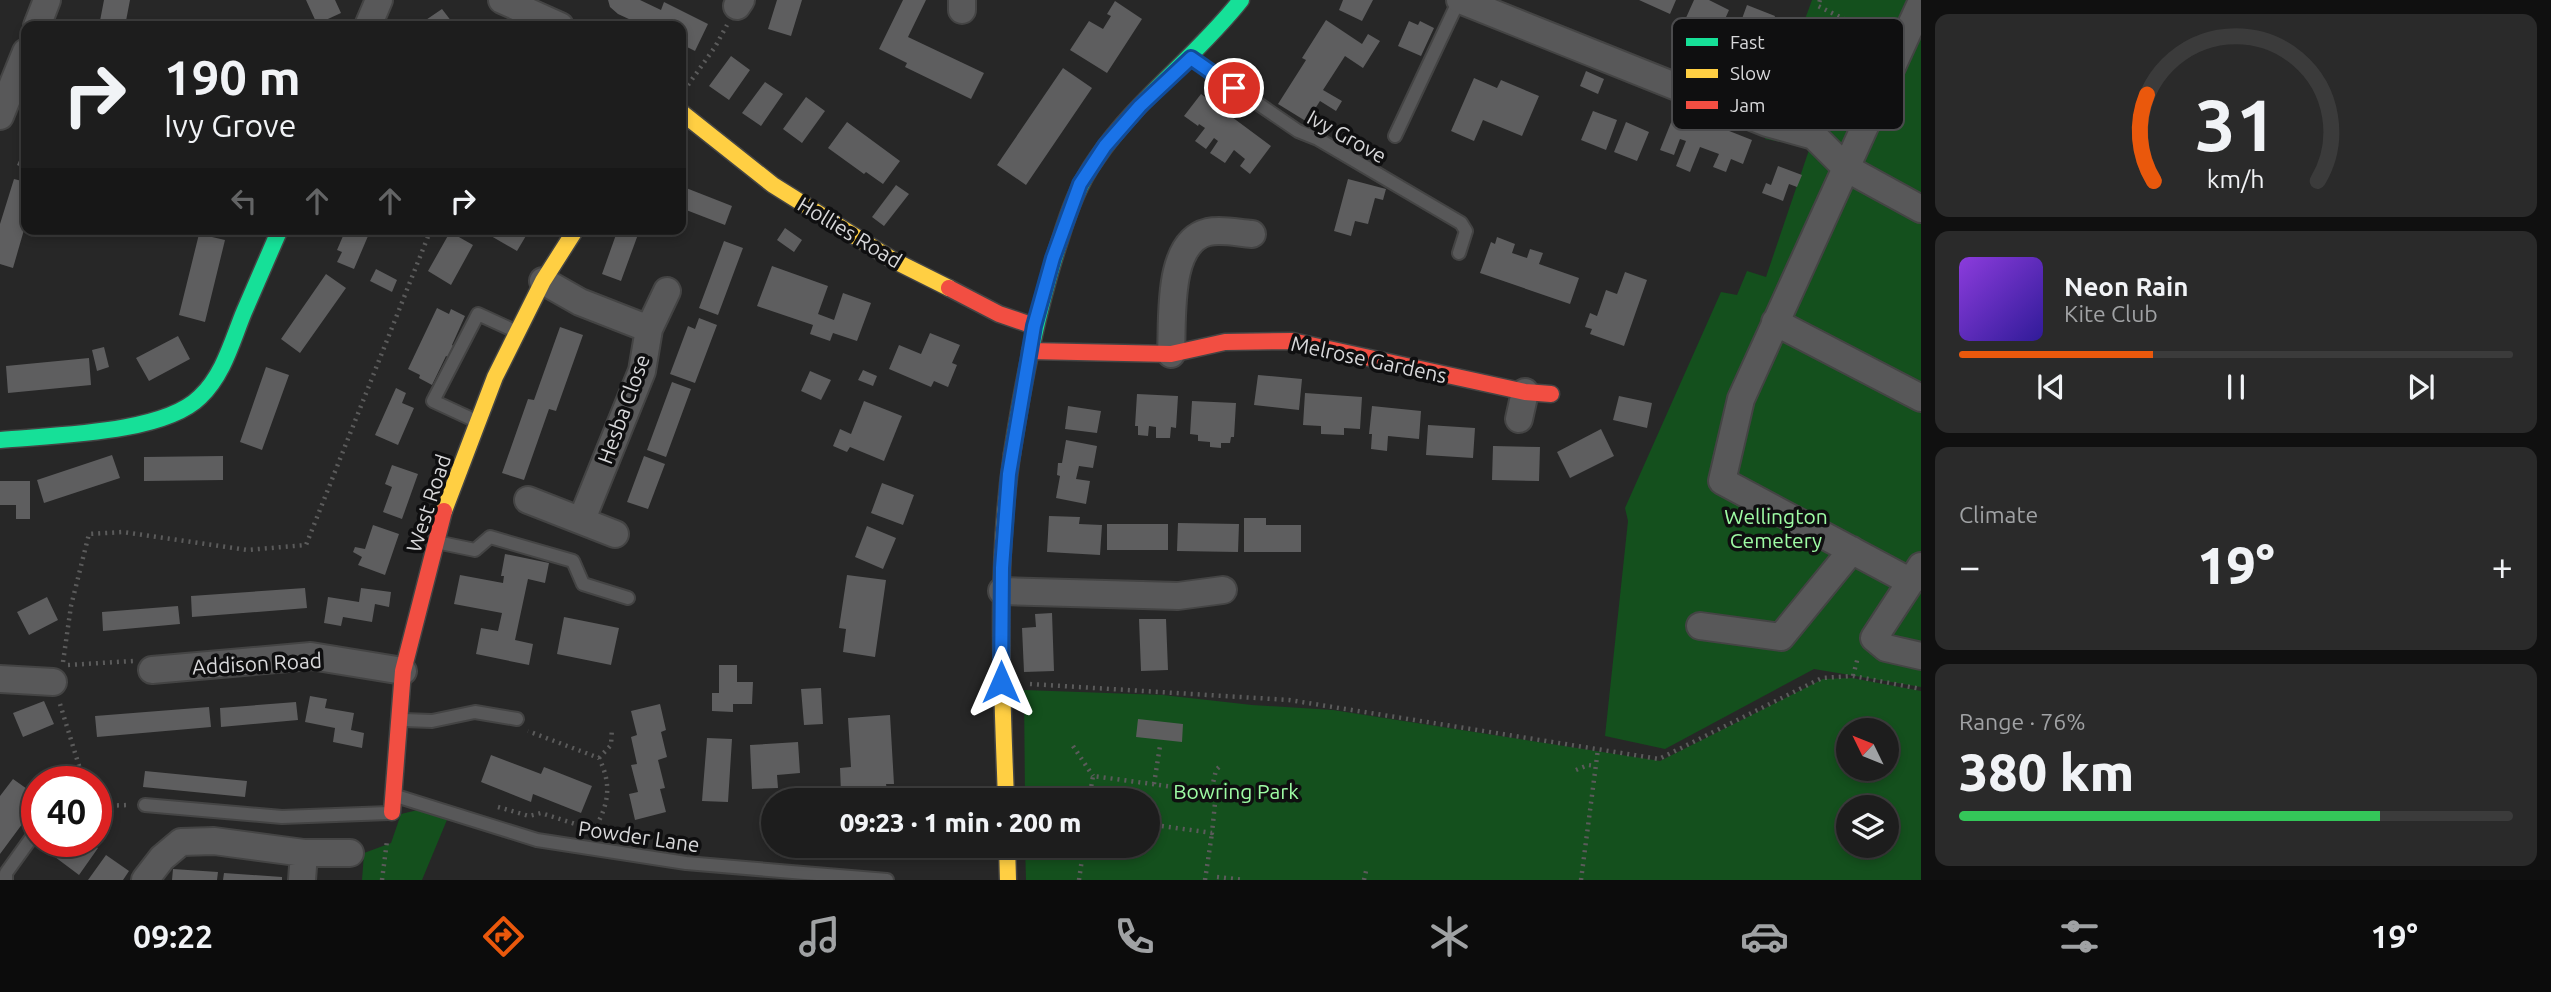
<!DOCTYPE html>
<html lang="en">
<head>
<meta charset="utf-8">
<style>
	:root { --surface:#1d1d1d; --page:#2a2a2a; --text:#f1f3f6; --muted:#a0a2a4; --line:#3b3b3b; --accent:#ea580c }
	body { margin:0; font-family:Ubuntu,sans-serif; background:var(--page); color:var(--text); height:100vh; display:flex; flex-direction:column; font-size:26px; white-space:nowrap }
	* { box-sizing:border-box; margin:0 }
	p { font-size:23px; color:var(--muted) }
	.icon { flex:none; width:38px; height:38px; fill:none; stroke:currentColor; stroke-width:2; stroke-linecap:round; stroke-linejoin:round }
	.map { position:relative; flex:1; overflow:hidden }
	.side { display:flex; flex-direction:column; gap:14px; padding:14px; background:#101010; width:630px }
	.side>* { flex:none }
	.top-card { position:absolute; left:21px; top:21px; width:665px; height:214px; border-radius:14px; box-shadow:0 4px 10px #0003,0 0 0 2px var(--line); background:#1d1d1d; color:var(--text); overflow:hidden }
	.needle { width:46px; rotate:313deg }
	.tools { position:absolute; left:1836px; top:718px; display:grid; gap:14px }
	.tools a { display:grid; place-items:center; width:63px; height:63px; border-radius:50%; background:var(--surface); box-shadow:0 4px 10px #0003,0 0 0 2px var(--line); font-size:35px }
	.speed { position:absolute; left:21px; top:766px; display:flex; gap:14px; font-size:35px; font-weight:700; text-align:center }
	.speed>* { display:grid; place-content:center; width:91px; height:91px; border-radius:50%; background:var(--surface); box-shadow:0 4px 10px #0003,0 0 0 2px var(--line); line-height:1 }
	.speed .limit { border:10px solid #d22; background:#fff; color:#111 }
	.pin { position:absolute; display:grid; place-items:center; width:60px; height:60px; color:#fff; margin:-30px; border:4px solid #fff; border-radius:50%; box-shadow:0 2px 7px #0007 }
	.me { position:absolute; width:77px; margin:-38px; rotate:0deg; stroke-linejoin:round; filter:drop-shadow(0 0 5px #0008) }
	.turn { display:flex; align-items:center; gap:24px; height:147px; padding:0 28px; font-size:32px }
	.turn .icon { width:91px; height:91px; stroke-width:2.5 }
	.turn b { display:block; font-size:49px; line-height:60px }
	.lanes { display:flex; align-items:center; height:66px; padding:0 28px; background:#0003; justify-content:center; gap:35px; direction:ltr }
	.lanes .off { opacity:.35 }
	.big { font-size:52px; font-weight:800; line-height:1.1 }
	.side .card { flex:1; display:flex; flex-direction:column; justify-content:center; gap:10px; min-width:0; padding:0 24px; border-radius:14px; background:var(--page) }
	.side .dial { align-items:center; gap:0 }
	.dial svg { height:182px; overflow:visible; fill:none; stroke:var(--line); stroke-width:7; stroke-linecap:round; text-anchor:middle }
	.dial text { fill:var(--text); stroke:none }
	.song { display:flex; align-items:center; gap:21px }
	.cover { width:84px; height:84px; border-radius:10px; background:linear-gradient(135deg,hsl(270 70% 55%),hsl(250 70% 35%)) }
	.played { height:7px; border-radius:4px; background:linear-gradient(90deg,var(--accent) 35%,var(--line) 35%) }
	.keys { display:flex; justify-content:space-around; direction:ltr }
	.heat { display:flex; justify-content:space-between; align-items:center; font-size:38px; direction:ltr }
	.charge { height:10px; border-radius:5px; background:linear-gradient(90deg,#34c759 76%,var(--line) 0) }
	.trip { position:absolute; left:761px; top:788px; width:399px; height:70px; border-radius:35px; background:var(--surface); box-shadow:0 4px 10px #0003,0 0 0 2px var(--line); font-weight:800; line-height:70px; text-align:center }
	.menu { display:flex; height:112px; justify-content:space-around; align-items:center; background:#0c0c0c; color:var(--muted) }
	.menu .icon { width:49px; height:49px }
	.menu .on { color:var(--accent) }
	.menu b { font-size:32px; color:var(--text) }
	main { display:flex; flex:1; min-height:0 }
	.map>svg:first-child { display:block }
	.green { fill:#14501d; fill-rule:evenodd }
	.building { fill:#5e5e5f }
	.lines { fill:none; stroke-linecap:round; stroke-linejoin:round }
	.lane-casing { stroke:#444; stroke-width:16 }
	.street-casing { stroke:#444; stroke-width:30 }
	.fast-casing { stroke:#444; stroke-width:19 }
	.slow-casing { stroke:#444; stroke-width:19 }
	.jam-casing { stroke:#444; stroke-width:19 }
	.path { stroke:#5b5b5b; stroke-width:4.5; stroke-dasharray:2 5; stroke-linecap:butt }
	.lane { stroke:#585859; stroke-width:12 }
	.street { stroke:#585859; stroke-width:26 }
	.fast { stroke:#16e098; stroke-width:16 }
	.slow { stroke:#ffcf43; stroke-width:16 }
	.jam { stroke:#f24e42; stroke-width:16 }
	.route-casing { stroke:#114b97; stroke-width:18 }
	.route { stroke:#1a73e8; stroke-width:12 }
	.labels { text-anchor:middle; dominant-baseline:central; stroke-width:7; stroke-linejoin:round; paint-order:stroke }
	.street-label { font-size:21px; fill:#d8d8da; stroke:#0f0f10 }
	.park-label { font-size:21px; fill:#9efca4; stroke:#0f0f10 }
	.key { fill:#0f0f10; stroke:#4b4b4d; stroke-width:2 }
	.key-label { font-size:19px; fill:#d8d8da }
</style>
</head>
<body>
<main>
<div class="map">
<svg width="1921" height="880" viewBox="0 0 1921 880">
	<rect width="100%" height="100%" fill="#272727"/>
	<path class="green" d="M1812,0H1921V687L1814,669L1665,749L1605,736L1628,521L1625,508L1721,292L1737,295L1747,271L1766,277L1810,147L1765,139L1767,123Z
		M1852,678L1921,691V880H1026L1025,845H1148V800H1025L1024,690L1163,695L1252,705L1333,710L1660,761L1823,679ZM1848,730H1886V768H1848ZM1848,807H1886V845H1848Z
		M426,808L449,815L422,880H362L364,853L391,843L401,814Z"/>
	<path class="building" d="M104,0H130L125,26H99Z
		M306,0H335L341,13L317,24Z
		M608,0H640L661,10L664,2L708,24L695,51L681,44V26H644L618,14L610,7Z
		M777,0H802L791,36L768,29Z
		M903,0H926L908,37L984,73L971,99L905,67L907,63L879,49Z
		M1343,0H1373L1362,21L1339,10Z
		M1639,0H1676L1670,14Z
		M1694,0H1709L1729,10L1718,35L1685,20Z
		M1115,1L1142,19L1107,73L1070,50L1089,21L1103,29L1111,16L1107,14Z
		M1747,5L1775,16L1755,71L1727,60Z
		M442,9L455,26H417Z
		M1326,20L1362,44L1368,34L1380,41L1363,68L1345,56L1323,90L1342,101L1336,111L1320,101L1311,115L1321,121L1317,128L1278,104L1306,60L1302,58Z
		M1409,21L1418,25L1420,21L1434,28L1421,56L1398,46Z
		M731,56L750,70L729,100L709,86Z
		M1063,68L1092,88L1026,185L997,165Z
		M1586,71L1604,79L1598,94L1580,86Z
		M1474,78L1497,88L1501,80L1539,96L1522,136L1483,120L1474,141L1451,131Z
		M765,82L783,94L761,126L742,113Z
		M1201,94L1271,146L1250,174L1240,166L1245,159L1234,150L1225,163L1210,153L1218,141L1214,138L1206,149L1195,141L1205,128L1199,124L1198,126L1184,116Z
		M806,97L825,111L802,143L783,129Z
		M1676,110L1752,140L1743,164L1731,159L1726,172L1713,167L1719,154L1700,147L1690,172L1676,166L1686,141L1680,139L1674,155L1660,150Z
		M1593,111L1617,120L1606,150L1581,140Z
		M847,122L900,161L883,184L866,172L864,174L828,148Z
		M1626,122L1649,132L1637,161L1614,152Z
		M26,145V169L17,165Z
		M1778,166L1802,175L1797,187L1789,184L1783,201L1762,193L1766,183L1771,185Z
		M14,179L26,182V223L13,268L0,264V224Z
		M1348,179L1386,189L1383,200L1375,198L1368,224L1355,221L1351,236L1334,231Z
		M896,185L909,194L884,226L872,217Z
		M681,186L732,206L725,225L681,208Z
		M785,228L802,240L794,252L777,240Z
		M346,229H371L354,269L337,262L342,252L337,250Z
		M495,229H530L517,251L491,236Z
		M618,229H640L621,281L602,274Z
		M450,232L473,245L451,285L428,271Z
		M199,234L225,240L205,322L179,315Z
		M1497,237L1515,244L1512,253L1527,258L1530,249L1543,253L1539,264L1579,278L1570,304L1480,273L1491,242L1495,244Z
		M724,241L743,248L718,315L699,308Z
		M772,266L828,286L818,314L834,320L843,293L871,303L857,341L833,333L830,341L810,334L813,325L757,306Z
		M376,269L397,280L392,292L370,281Z
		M1625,272L1647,280L1624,346L1590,334L1592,329L1585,327L1590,313L1597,316L1606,290L1617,294Z
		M326,274L346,288L300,353L281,339Z
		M437,308L449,314L451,309L465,316L452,345L455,347L450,358L446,356L432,385L419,378L420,375L408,369Z
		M699,318L717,325L695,383L670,374L688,326L695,329Z
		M560,327L583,335L556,411L549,409L524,480L502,473L528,399L534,400Z
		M930,333L960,345L952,363L957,365L948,387L934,381L931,387L889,369L899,345L921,354Z
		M178,336L190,359L149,381L136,358Z
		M104,347L109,367L97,371L92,350Z
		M89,358L91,385L8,393L6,366Z
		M266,367L289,375L262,450L240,442Z
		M863,370L877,376L873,386L858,380Z
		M810,371L831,380L821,400L801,391Z
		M1258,375L1302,379L1299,410L1254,405Z
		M672,382L691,389L666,457L647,450Z
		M396,388L406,393L402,403L414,408L398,445L375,435Z
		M1305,393L1362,397L1360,429L1344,428V435L1321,434V426L1303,425Z
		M1137,394L1178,396L1176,428L1171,427L1170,438H1156V427L1149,426L1148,436L1138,435V426H1135Z
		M1619,396L1652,403L1647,428L1613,420Z
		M864,401L902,416L884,461L850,447L847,452L833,446L840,429L851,434Z
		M1192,401L1236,403L1234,437H1231L1230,443H1221V448L1210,447V442L1198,441V435L1190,434Z
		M1068,406L1101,411L1097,433L1065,429Z
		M1372,406L1421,411L1419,439L1388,436L1387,451L1371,449L1372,434H1369Z
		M1428,425L1475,428L1473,458L1426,455Z
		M1601,429L1614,456L1570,478L1557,452Z
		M1066,440L1097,446L1093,468L1079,466L1076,479L1090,481L1086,504L1056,498L1060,476L1057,475L1058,463H1062Z
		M1493,446L1540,447L1539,481L1492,480Z
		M112,455L120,478L44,503L37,480Z
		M223,456V480L144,481V457Z
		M644,456L665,464L648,509L627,502Z
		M392,465L418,474L402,519L383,512L392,487L385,484Z
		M0,481H30V519H16V505H0Z
		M882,483L914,495L903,525L871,513Z
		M1049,516L1080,517L1079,524L1102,525L1100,555L1047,552Z
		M1244,518H1266V525H1301V552H1244Z
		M1178,523L1239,524L1238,552L1177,551Z
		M1107,524H1168V550H1107Z
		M373,525L399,534L385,575L358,565L362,557L353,552L355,547L365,549Z
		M867,526L896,538L883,569L855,557Z
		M505,554L549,563L545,583L528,579L515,640L533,644L529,665L476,654L481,628L498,631L502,613L454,604L460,575L503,583L504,576H501Z
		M847,575L886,580L875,657L843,652L846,629L839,628Z
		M305,588L307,608L192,617L191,596Z
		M361,588L391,592L389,607L375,604L372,622L343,617L341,626L324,623L328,597L359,602Z
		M47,597L58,620L29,635L17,612Z
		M178,606L180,624L103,631L102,612Z
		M1052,613L1054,671L1024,672L1022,628L1036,627L1035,614Z
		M564,617L619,628L611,665L557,654Z
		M1139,619H1166L1168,670L1141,671Z
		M719,665H737V682H753L752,704H733V712L712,711V693H719Z
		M821,688L823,724L804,725L801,689Z
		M310,696L327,699L325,708L354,713L351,730L364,733L362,748L333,742L335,728L305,722Z
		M44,701L54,724L23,737L13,713Z
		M296,702L298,720L221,727L220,708Z
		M660,704L666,730L661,732L667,757L658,760L665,788L660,789L666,812L635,820L629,794L638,792L631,765L637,764L631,737L637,735L631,711Z
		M209,707L211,727L97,737L95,716Z
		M890,715L894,784H886L887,790L841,793L840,768L851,767L848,718Z
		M1138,719L1183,724L1182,742L1136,737Z
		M707,738L732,739L728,802L702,801Z
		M798,742L800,773L777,775L778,788L752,789L750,745Z
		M491,755L541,774L544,767L592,786L581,813L533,794L531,802L481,782Z
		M145,771L247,781L245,797L143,787Z
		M13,779L37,796V804L0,854V796Z
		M60,842H90L98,848L79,875L51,854Z
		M106,855L129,871L123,880H88Z
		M173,869L218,872L217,880H172Z
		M224,873L282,877V880H223Z"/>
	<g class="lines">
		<g class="lane-casing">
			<path id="lane" d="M1194,60L1298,131L1318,139L1461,223L1466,231L1459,253
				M1395,136L1459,0
				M474,420L433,401L478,314L515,331
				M441,543L475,550L490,537L573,561L583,584L628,598
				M403,720L432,721L475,712L517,719
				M396,796L537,840L686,863L887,880
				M145,805L282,817L389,813
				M6,880V873L37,830"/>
		</g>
		<g class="street-casing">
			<path id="street" d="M502,0L560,26
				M962,0V10
				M1460,0L1767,123L1814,136L1846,168L1921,209
				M737,6L741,0
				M37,26L47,0
				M368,26L379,0
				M0,116L26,52
				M543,281L580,302L649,329L642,371L582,519
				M1775,322L1921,398
				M649,329L667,291
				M1171,354C1173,320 1166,242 1208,232C1222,229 1238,233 1252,234
				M1519,419L1525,392
				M528,500L615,534
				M1921,566L1874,638L1886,648L1921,656
				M1911,582L1722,481L1741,399L1921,3
				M1002,591L1178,596L1223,590
				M1700,626L1781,637L1852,550
				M152,670L311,656L403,671
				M0,679L53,682
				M145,880L162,858L181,842L214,841L304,853H350
				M302,880L304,853"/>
		</g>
		<g class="fast-casing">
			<path id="fast" d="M0,440C52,435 163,434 200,397C224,374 232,341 244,312C256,284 268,257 280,229
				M1012,454C1023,382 1037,310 1060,240C1069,211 1079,183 1097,158C1137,99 1197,56 1241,0"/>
		</g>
		<g class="slow-casing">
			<path id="slow" d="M681,112L773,185L893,260L949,288
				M444,511L495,377L543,281L576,229
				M1006,800C1002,685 995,569 1012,454
				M1007,845L1008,880"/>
		</g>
		<g class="jam-casing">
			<path id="jam" d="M949,288L999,314L1034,326
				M1030,351L1171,354L1225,342L1292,341L1525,392L1551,394
				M392,812L403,671L444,511"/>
		</g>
		<path class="path" d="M1820,0L1818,6L1880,37
			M688,85L715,47L727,25
			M63,662L71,606L89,534L123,532L247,550L306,545L431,229
			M68,665L133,661
			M1853,676L1858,657
			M1030,684L1289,700L1659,759L1822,678L1853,676L1921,689
			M60,704L84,782
			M1073,746L1093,776
			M599,758L611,745L612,728
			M1576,770L1588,765L1596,766
			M1154,784L1160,746
			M1089,800L1093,776L1211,792L1216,770L1222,764
			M96,806L130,805
			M498,807L529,816L541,813L594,830C609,804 612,785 599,758L528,731
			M1148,824L1212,833L1216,793L1211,792
			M1217,877L1244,880
			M382,880L387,841
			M1079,880L1084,845
			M1205,880L1212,833
			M1364,880L1366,871
			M1581,880L1598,749"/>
		<use href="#lane" class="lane"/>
		<use href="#street" class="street"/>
		<use href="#fast" class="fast"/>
		<use href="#slow" class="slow"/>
		<use href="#jam" class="jam"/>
	</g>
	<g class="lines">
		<g class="route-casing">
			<path id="route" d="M1001,682L1002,568L1009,474L1034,326L1053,258L1080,184L1105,146L1140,106L1191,58L1234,88"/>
		</g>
		<use href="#route" class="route"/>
	</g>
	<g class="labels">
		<g class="street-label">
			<text transform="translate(1347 136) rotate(29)">Ivy Grove</text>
			<text transform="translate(850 232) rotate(31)">Hollies Road</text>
			<text transform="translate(1369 359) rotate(12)">Melrose Gardens</text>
			<text transform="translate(623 409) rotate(-70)">Hesba Close</text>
			<text transform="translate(428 503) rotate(-72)">West Road</text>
			<text transform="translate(257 663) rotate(-3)">Addison Road</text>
			<text transform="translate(639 836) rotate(8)">Powder Lane</text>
		</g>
		<g class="park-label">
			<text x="1776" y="516">Wellington<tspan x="1776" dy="24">Cemetery</tspan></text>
			<text x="1236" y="791">Bowring Park</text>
		</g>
	</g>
	<rect x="1672" y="18" width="232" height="112" rx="10" class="key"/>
	<rect x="1686" y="38" width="32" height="8" fill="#16e098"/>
	<rect x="1686" y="69" width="32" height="9" fill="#ffcf43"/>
	<rect x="1686" y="101" width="32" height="8" fill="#f24e42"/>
	<g class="key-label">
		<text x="1730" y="49">Fast</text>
		<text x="1730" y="80">Slow</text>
		<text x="1730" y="112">Jam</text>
	</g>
</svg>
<div class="tools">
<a><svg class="needle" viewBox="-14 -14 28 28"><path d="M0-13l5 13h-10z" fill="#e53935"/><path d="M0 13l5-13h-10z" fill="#a0a2a4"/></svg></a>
<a><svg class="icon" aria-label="layers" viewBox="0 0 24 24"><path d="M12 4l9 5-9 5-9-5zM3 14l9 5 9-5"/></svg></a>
</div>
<div class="speed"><div class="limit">40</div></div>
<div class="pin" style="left:1234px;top:88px;background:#d93025"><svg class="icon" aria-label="arrive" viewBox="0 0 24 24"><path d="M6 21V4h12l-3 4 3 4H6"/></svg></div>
<svg class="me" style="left:1001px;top:682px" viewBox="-20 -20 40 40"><path d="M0-17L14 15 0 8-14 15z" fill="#1a73e8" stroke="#fff" stroke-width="4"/></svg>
<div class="trip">09:23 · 1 min · 200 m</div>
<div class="top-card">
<div class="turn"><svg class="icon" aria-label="right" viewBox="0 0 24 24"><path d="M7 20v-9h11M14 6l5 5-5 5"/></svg><div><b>190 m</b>Ivy Grove</div></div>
<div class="lanes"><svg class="icon off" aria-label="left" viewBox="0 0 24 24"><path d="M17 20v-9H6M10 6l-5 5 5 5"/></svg><svg class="icon off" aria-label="ahead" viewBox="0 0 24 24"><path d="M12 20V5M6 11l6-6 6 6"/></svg><svg class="icon off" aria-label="ahead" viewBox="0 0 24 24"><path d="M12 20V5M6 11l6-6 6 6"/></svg><svg class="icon" aria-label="right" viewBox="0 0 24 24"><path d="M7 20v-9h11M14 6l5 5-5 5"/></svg></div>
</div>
</div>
<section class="side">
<div class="card dial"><svg viewBox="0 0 100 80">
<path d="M14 69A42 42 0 1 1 86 69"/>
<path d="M14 69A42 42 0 0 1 11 31" stroke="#ea580c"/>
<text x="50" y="56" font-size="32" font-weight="700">31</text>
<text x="50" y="72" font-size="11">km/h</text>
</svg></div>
<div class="card">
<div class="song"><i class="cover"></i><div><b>Neon Rain</b><p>Kite Club</p></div></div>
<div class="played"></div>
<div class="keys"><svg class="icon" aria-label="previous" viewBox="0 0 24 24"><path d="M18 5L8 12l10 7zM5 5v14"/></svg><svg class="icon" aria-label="pause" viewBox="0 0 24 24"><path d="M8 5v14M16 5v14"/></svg><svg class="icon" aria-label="next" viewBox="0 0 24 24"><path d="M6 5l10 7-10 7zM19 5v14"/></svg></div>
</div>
<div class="card"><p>Climate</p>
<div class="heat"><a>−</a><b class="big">19°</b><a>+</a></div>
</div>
<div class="card"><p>Range · 76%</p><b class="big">380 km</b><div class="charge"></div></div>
</section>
</main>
<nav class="menu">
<b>09:22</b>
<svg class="icon on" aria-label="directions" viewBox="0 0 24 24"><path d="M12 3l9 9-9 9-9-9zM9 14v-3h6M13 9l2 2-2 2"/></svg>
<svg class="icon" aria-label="music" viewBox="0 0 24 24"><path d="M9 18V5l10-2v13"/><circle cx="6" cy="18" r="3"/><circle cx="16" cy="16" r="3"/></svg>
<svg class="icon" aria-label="phone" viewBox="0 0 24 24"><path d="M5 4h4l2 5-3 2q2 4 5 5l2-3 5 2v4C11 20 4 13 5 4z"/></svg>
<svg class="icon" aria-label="climate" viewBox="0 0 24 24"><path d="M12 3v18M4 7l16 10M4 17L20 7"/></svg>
<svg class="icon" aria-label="car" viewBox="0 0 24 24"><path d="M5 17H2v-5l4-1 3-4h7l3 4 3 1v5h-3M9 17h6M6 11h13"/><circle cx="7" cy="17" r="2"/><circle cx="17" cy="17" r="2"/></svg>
<svg class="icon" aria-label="filters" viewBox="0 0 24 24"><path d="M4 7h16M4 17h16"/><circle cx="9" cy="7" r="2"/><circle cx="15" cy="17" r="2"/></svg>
<b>19°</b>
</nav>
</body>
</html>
